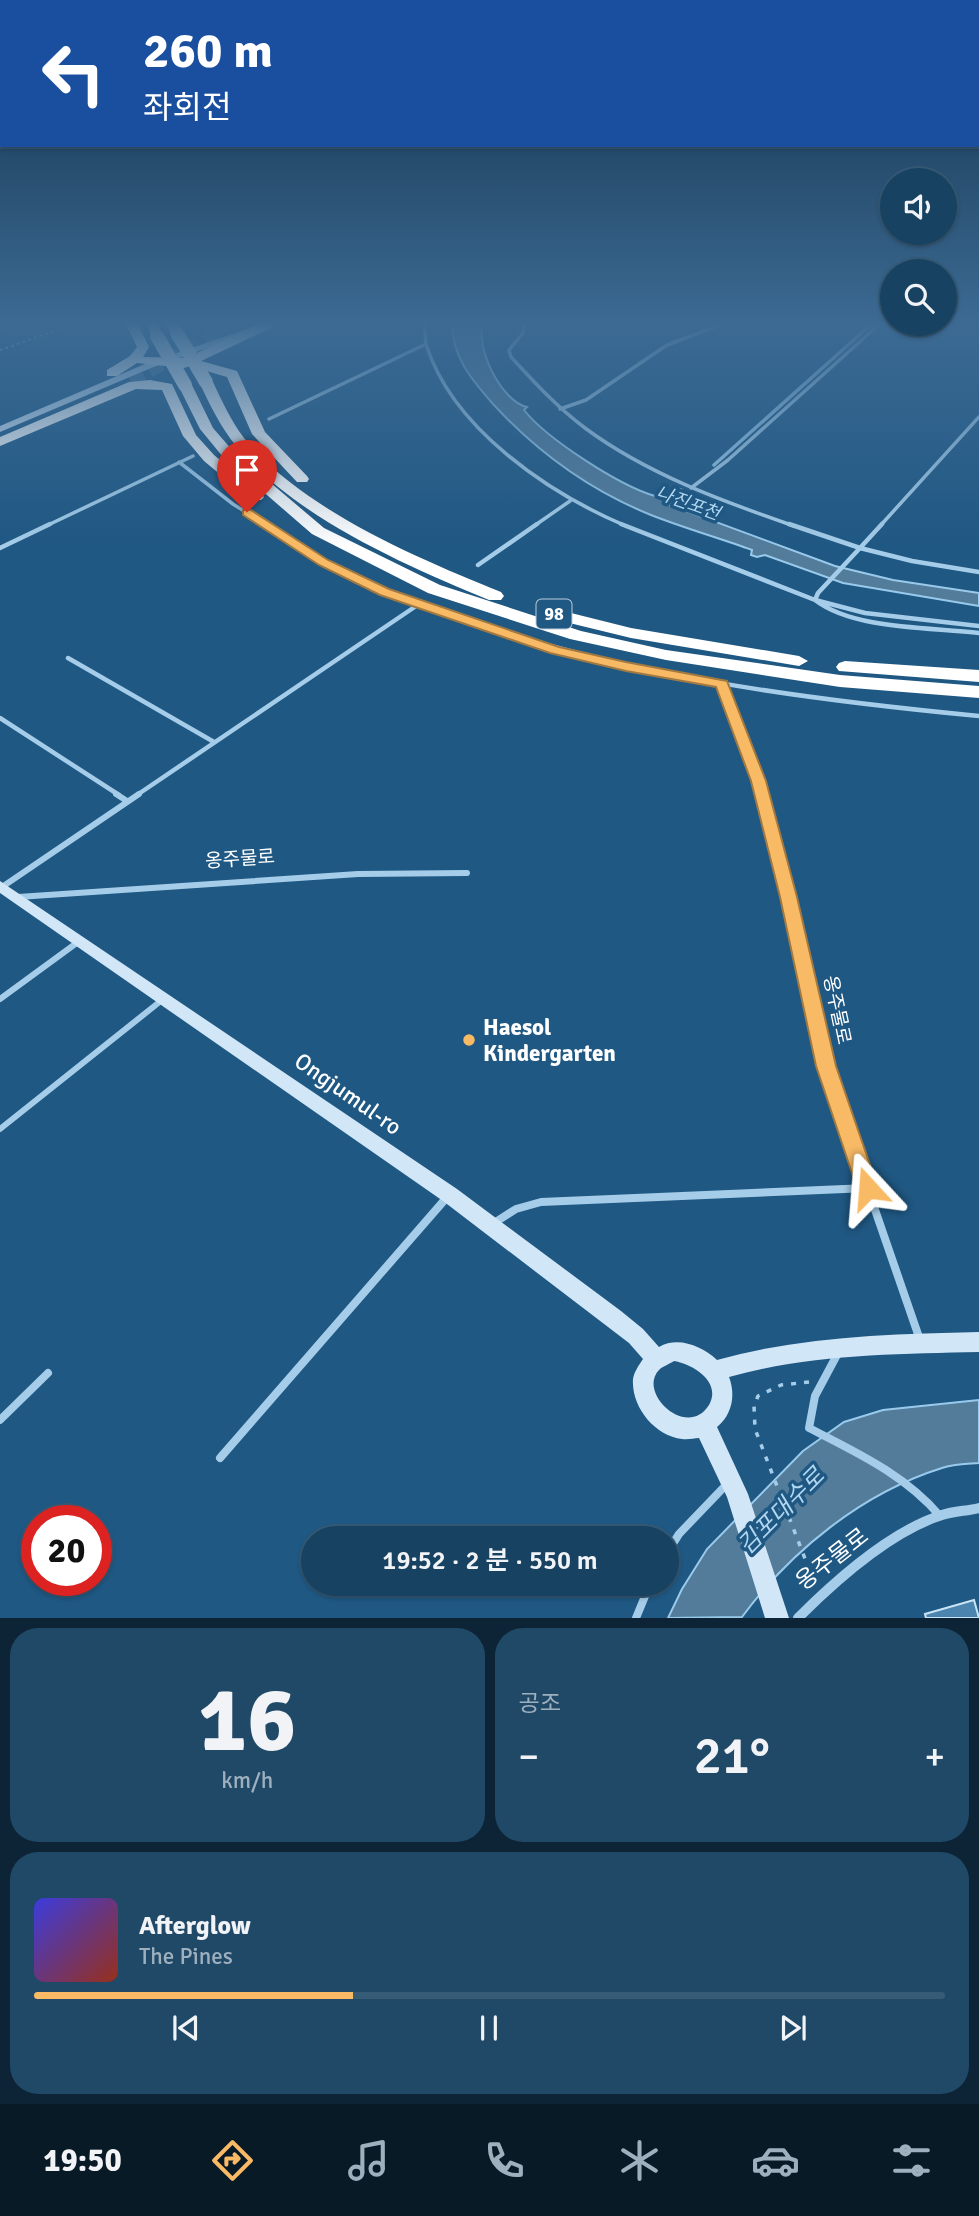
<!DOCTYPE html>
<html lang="ko">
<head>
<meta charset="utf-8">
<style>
	:root { --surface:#174262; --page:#204968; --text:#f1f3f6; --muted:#9eb0be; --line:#365b77; --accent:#f8ba65 }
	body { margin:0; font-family:Signika,"Noto Sans KR",sans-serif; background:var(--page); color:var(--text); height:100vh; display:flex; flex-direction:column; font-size:26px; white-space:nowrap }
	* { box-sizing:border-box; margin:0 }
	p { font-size:23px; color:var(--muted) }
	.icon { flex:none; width:38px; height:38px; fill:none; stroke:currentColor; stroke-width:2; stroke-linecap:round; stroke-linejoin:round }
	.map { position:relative; height:1618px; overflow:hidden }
	.drawer { display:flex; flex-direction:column; gap:10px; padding:10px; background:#0d2436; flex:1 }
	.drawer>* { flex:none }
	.top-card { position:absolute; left:0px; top:0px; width:980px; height:147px; box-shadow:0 2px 5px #0004,0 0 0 2px var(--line); background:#1a4fa0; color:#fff; overflow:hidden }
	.buttons { position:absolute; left:880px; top:168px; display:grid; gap:14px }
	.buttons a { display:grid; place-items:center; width:77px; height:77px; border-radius:50%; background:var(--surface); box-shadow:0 2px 5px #0004,0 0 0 2px var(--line); font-size:35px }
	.speed { position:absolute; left:21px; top:1505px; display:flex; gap:14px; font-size:35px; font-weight:700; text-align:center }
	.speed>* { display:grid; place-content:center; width:91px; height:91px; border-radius:50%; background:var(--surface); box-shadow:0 2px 5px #0004,0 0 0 2px var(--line); line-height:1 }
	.speed .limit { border:10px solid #d22; background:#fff; color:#111 }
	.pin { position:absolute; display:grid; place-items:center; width:60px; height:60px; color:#fff; margin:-72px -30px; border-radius:50% 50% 50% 0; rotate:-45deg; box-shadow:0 0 7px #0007 }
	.pin .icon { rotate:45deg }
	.me { position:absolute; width:77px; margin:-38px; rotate:341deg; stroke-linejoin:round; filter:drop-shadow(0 0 5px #0008) }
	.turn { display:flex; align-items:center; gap:24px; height:147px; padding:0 28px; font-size:32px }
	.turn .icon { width:91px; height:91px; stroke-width:2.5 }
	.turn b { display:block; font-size:49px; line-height:60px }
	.big { font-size:52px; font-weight:600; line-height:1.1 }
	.drawer .card { flex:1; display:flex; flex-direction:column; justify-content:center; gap:10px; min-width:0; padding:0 24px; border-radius:28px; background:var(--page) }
	.drawer .dial { align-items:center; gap:0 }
	.dial b { font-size:91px; line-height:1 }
	.song { display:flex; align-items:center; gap:21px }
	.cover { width:84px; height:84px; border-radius:10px; background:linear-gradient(135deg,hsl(240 70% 55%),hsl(10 70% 35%)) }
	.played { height:7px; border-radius:4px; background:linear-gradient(90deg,var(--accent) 35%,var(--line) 35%) }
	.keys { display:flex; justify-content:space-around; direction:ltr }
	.heat { display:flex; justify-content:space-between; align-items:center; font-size:38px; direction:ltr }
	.drawer .tiles { flex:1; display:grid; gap:10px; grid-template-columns:1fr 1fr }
	.card:last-child { grid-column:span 2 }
	.trip { position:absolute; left:301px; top:1526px; width:378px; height:70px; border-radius:35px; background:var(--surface); box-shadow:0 2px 5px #0004,0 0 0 2px var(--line); font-weight:600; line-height:70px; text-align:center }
	.dock { display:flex; height:112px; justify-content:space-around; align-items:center; background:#091a27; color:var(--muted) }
	.dock .icon { width:49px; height:49px }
	.dock .current { color:var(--accent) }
	.dock b { font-size:32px; color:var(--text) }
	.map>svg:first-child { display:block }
	.water { fill:#537c9b; stroke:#99caeb; stroke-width:2 }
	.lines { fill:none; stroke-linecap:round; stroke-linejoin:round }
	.stream { stroke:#99caeb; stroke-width:3.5 }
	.building { fill:#4b84ae; stroke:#cae4f7; stroke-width:2 }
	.highway-tunnel { stroke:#417196; stroke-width:14; stroke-dasharray:14 7; stroke-linecap:butt }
	.path-far1 { stroke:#a5cde9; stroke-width:2; stroke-dasharray:2.5 3.5; stroke-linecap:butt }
	.path { stroke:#a5cde9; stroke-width:3.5; stroke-dasharray:5 8; stroke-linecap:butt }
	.lane-far3 { stroke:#a5cde9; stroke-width:3.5 }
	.lane-far2 { stroke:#a5cde9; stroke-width:4.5 }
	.lane-far1 { stroke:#a5cde9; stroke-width:6 }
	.lane { stroke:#a5cde9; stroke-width:8 }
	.street { stroke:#a5cde9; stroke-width:10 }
	.secondary { fill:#d1e6f7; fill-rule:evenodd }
	.highway { fill:#fff; fill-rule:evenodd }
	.highway-bridge { stroke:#fff; stroke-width:14 }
	.route { fill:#f8ba65; stroke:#a17942; stroke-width:2 }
	.poi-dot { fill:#f8ba65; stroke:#1f5883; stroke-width:2.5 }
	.labels { text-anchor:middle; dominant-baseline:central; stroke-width:7; stroke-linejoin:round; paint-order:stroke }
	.far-water-label { font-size:18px; font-style:italic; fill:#b1d7f1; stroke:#1f5883 }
	.shield { fill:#1f5883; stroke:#bccdda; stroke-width:2 }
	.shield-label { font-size:18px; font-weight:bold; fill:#fff }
	.street-label { font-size:19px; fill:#fff; stroke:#1f5883 }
	.near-poi-label { font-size:23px; font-weight:bold; fill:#fff; stroke:#1f5883; text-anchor:start }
	.near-street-label { font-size:23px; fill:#fff; stroke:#1f5883 }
	.near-water-label { font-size:24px; font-style:italic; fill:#b1d7f1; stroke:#1f5883 }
</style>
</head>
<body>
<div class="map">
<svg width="979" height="1618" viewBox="0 0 979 1618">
	<rect width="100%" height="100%" fill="#1f5883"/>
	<path class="water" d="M452,320H484C473,346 502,402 527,407L524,410C547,439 620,486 655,496C663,498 668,494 676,498L670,505L835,566L893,580L979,593V606L843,583L765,555L757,557L751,555L752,550C719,538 684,528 651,515C589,490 538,453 493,404C471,379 451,356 452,320Z
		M979,1400V1463C967,1464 953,1464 942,1468C862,1493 791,1551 742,1617L668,1618L682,1589L707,1549L803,1451L844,1422L883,1410Z"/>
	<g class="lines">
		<path class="stream" d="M714,465L876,320
			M669,498L681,490"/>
	</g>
	<path class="building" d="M974,1600L979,1618H926L925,1614Z"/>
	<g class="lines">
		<path class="highway-tunnel" d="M131,381L212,335L229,320"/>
		<path class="path-far1" d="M0,329L25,320
			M0,350L86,320"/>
		<path class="path" d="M809,1382L781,1385L758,1396L754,1406L755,1429L814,1582"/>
		<path class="lane-far3" d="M525,320L523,333L509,350L511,357C534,382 557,407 585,428C647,474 722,501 794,526
			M426,344C452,428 548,493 626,526
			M560,409L586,400L667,345L733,320
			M269,419L426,344L424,320
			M179,462L233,504L268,526
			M691,488L728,460L884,320
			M46,526L193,456
			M534,526L570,501
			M880,526L979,417"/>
		<path class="lane-far2" d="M265,524C291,541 318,561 346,575C382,593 421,605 460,618C628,676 802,699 979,716
			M621,524L815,600C854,630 931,627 979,633
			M789,524L860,548L818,593L815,600L865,613L979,626
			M882,524L860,548L912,561L979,572
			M0,548L50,524
			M478,565L537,524
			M68,658L214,742
			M722,684L763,795
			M0,718L119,795
			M137,795L419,604"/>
		<path class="lane-far1" d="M116,794L127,801
			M762,794L789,897L826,1066L855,1151
			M2,887L139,794
			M18,897L358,874L467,873
			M0,999L78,942
			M0,1129L162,1000"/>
		<path class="lane" d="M854,1149L920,1340
			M494,1223L516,1209L541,1202L868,1188
			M838,1353L815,1396L809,1428C857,1453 904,1474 940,1516
			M0,1420L48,1373
			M220,1458L448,1196
			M667,1553L679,1534L726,1485
			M636,1618L650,1584"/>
		<path class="street" d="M798,1618C835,1581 891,1531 942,1515C954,1511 967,1511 979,1508"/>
		<path class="secondary" d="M273,320H286L151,368L0,432V426L145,364Z
			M0,881L457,1189L621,1311L643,1329L659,1347C678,1336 702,1346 717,1360C803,1336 891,1334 979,1332V1352C895,1354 810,1354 729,1377C736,1395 732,1415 717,1427L748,1494L789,1618H765L727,1497L699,1438C694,1438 688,1440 682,1439C655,1436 631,1407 633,1379C634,1372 639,1365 643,1359L629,1343L443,1201L0,893ZM674,1361C693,1364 722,1382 709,1405C687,1440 637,1393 659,1370C663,1366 670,1364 674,1361Z"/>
		<path class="highway" d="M124,320H136L149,347L143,357L186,358L263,322H271V328L201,361L237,371L265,432L307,476L309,479L307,482H297L252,434L227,377L190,366L184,368L137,363L117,376H107V370L130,356L137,347Z
			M144,320H156L163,336L161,339H153Z
			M163,320H175L183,333L181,336H173Z
			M204,320H237C230,326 211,326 204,320Z
			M206,378L213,382C222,401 231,421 244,438C301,509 419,559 501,592L504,596L501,600H489C406,566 295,517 237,447C221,428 210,405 199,382Z
			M150,380L172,384L196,435L214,455L261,494L264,497L261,500H251L204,461L183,436L162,390L136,389L0,446V437L129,382Z
			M185,381L192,385L213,428L233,451L324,528L440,585L581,631L666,650L840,675L979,686V698L840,687L666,660L570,639L428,593L312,534L223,457L200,429L178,385Z
			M559,610L631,628L799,656L808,661L799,666L631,638L553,619L550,615L553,611Z
			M845,661L979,670V682L839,671L836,667L839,663Z"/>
		<path class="highway-bridge" d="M177,333L206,382
			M157,336L185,385"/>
	</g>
	<linearGradient id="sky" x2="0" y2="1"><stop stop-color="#113048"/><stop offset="0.59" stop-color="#3c6a93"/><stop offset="1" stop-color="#3c6a93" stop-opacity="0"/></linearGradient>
	<rect width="979" height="547" fill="url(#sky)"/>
	<path class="route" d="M243,510H251L328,560L389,589L559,647L626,662L727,681L766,781L797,897L836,1066L878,1188L875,1195L868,1198L860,1195L857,1188L816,1066L780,897L751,781L716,687L626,671L550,653L380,595L319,565L243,515Z"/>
	<circle class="poi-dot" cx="469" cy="1040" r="7"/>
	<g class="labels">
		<g class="far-water-label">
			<text transform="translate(688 503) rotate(20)">나진포천</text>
		</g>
		<rect class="shield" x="536.5" y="599.5" width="35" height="29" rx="5"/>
		<g class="shield-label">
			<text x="554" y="614">98</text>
		</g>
		<g class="street-label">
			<text transform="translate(240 859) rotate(-4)">옹주물로</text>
			<text transform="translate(837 1010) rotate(78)">옹주물로</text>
		</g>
		<g class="near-poi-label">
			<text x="483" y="1027">Haesol<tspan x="483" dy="26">Kindergarten</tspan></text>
		</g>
		<g class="near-street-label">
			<text transform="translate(348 1094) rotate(35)">Ongjumul-ro</text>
			<text transform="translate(832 1559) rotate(-38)">옹주물로</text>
		</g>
		<g class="near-water-label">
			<text transform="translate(781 1511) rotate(-45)">김포대수로</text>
		</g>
	</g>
</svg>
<div class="buttons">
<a><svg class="icon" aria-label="sound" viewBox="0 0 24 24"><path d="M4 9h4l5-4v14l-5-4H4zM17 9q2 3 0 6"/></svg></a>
<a><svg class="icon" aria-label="search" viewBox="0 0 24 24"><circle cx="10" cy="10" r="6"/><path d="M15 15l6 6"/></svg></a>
</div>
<div class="speed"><div class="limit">20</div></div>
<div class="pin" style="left:247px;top:512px;background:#d93025"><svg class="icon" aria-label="arrive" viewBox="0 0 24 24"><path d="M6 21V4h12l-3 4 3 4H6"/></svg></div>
<svg class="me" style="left:868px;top:1188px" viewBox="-20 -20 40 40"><path d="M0-17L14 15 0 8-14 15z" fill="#f8ba65" stroke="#fff" stroke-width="4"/></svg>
<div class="trip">19:52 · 2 분 · 550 m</div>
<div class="top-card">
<div class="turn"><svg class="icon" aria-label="left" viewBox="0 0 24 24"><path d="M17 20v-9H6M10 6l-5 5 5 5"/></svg><div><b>260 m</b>좌회전</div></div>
</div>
</div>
<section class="drawer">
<div class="tiles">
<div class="card dial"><b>16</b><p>km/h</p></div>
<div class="card"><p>공조</p>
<div class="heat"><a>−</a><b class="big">21°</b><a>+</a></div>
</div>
<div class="card">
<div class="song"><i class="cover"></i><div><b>Afterglow</b><p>The Pines</p></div></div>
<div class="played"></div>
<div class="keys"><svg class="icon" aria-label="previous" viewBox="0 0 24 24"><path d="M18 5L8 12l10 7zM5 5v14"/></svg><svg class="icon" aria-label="pause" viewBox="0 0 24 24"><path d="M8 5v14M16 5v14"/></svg><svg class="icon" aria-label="next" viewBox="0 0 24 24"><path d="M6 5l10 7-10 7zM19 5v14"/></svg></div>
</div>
</div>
</section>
<nav class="dock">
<b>19:50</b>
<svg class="icon current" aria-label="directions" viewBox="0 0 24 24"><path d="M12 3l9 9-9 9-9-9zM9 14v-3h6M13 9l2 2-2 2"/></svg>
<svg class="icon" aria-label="music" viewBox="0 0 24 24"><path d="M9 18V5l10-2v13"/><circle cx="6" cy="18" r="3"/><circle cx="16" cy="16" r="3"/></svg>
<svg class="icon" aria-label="phone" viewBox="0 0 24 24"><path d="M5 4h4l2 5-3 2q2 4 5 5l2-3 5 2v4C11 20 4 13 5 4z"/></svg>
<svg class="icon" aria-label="climate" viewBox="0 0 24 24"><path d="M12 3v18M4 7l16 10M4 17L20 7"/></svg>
<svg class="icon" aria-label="car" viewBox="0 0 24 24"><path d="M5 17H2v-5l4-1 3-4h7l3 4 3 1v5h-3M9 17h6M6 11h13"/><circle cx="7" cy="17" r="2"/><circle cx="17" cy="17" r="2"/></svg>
<svg class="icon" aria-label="filters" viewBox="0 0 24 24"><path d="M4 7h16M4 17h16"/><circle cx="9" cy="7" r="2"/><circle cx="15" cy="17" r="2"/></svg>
</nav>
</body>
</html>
